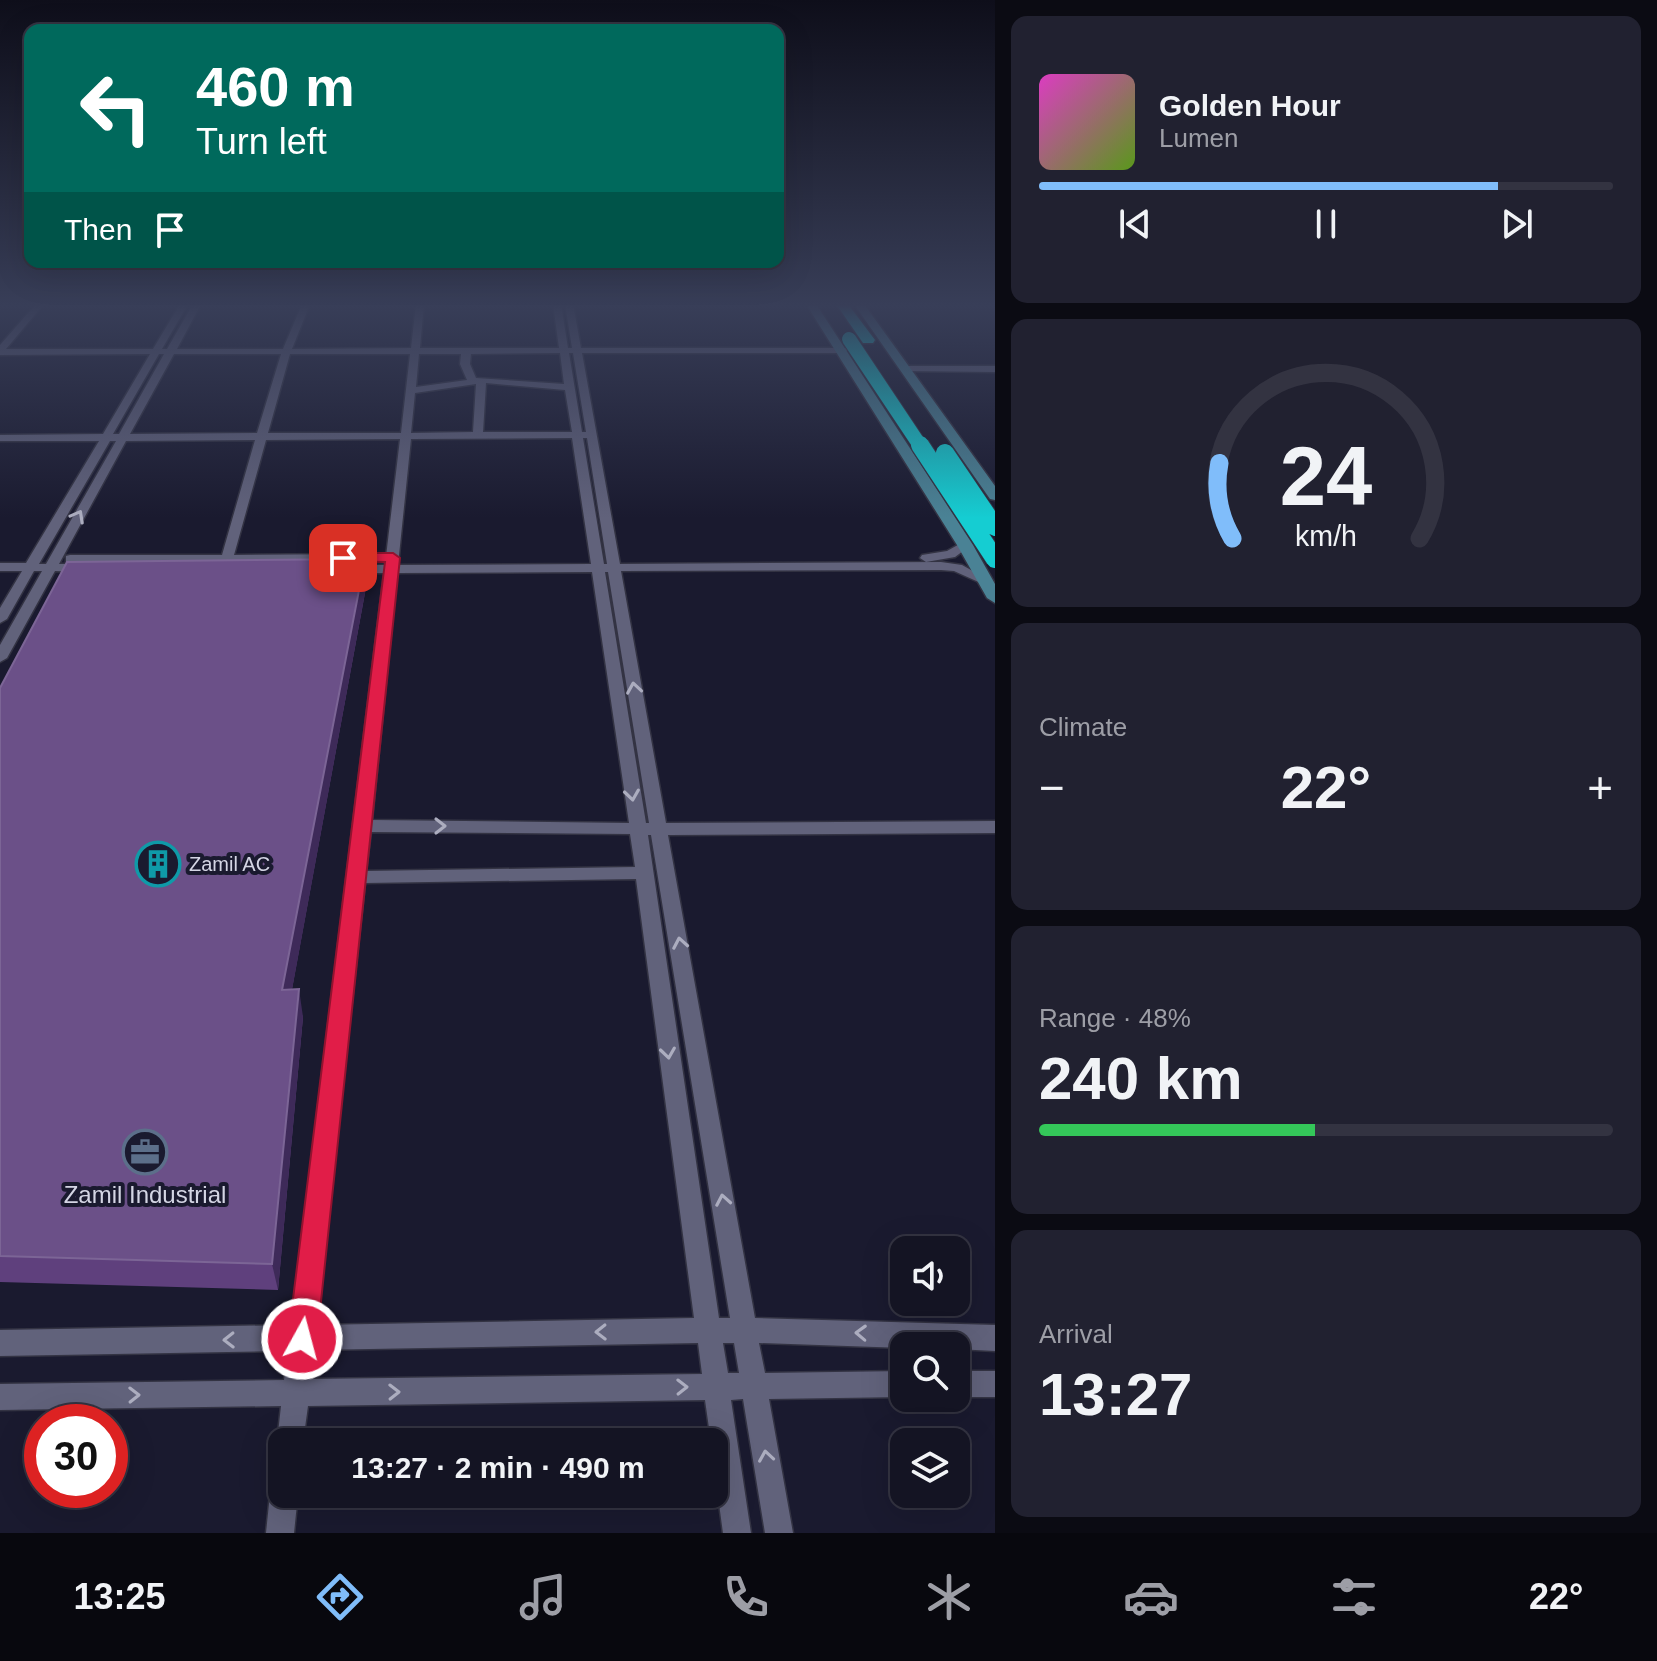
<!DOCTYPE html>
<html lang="en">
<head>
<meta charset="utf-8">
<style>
	:root { --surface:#141423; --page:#212130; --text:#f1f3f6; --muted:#9d9ea6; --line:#333341; --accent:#80bdfa }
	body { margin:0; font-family:Helvetica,sans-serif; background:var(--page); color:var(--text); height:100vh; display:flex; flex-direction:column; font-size:30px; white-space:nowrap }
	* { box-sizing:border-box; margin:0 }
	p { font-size:26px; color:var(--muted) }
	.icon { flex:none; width:44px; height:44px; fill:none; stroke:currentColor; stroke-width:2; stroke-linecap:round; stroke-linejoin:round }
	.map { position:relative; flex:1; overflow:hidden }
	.side { display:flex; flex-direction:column; gap:16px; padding:16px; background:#0b0b13; width:662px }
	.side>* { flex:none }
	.guide { position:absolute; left:24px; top:24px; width:760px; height:244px; border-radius:16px; box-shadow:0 8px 32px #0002,0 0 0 2px var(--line); background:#00695c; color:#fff; overflow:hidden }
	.tools { position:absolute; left:890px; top:1236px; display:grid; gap:16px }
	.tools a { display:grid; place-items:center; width:80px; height:80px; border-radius:16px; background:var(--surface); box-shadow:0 8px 32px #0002,0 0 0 2px var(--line); font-size:40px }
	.speed { position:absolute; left:24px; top:1404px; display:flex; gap:16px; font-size:40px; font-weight:700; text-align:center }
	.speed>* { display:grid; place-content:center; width:104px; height:104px; border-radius:50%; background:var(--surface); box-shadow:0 8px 32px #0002,0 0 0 2px var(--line); line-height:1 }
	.speed .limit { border:12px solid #d22; background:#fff; color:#111 }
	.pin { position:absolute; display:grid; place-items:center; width:68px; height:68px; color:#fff; margin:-34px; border-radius:16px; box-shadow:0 4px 12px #0006 }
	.me { position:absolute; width:88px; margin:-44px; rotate:7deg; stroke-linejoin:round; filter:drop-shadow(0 0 6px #0008) }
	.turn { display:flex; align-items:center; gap:28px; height:168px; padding:0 40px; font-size:36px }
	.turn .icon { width:104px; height:104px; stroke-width:2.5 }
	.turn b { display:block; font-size:56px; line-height:68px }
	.then { display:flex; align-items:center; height:76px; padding:0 40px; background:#0003; gap:16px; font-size:30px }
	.big { font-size:60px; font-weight:600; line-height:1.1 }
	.side .tile { flex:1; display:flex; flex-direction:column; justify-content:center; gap:12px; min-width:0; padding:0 28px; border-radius:16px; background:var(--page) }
	.side .dial { align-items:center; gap:0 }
	.dial svg { height:208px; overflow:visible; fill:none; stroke:var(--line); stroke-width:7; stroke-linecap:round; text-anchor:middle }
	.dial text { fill:var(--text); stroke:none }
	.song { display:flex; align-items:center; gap:24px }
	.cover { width:96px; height:96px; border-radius:12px; background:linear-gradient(135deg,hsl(310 70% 55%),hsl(90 70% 35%)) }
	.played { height:8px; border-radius:4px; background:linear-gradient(90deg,var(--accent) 80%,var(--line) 80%) }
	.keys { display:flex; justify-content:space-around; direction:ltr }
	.heat { display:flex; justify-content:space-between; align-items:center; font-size:44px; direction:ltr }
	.charge { height:12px; border-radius:6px; background:linear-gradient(90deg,#34c759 48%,var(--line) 0) }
	.trip { position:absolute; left:268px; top:1428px; width:460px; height:80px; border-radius:16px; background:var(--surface); box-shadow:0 8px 32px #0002,0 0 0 2px var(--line); font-weight:600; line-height:80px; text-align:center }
	.tabs { display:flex; height:128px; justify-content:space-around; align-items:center; background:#08080e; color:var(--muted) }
	.tabs .icon { width:56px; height:56px }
	.tabs .selected { color:var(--accent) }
	.tabs b { font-size:36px; color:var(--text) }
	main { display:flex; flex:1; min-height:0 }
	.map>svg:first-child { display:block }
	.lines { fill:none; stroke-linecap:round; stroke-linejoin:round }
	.street-casing { stroke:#333343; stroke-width:3 }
	.secondary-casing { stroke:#333343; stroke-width:3 }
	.highway-casing { stroke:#333343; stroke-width:3 }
	.street { fill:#61627b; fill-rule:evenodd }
	.secondary { fill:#4a8295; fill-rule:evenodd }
	.highway { fill:#15cdd2; fill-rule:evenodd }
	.highway-bridge-far1-casing { stroke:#333343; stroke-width:16; stroke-linecap:butt }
	.highway-bridge-casing { stroke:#333343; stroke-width:20; stroke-linecap:butt }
	.highway-bridge-far1 { stroke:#15cdd2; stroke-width:14 }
	.highway-bridge { stroke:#15cdd2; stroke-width:18 }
	.wall { fill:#5f407d }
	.shaded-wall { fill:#3e2a59 }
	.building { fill:#6b5088; stroke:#7c6596; stroke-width:2 }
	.oneway { stroke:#acadbf }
	.route { fill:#e11d48; stroke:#92132f; stroke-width:2 }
	.labels { text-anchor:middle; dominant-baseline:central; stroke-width:8; stroke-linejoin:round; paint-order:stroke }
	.poi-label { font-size:20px; fill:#d4d5e4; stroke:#1a1a2f; text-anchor:start }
	.near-poi-label { font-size:24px; fill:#d4d5e4; stroke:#1a1a2f }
</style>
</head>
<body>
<main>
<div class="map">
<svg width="995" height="1533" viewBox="0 0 995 1533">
	<rect width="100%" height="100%" fill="#1a1a2f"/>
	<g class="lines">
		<g class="street-casing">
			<path id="street" d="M36,304H44L6,349H153L180,304H188L162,349H167L193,304H201L177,349H283L302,304H310L292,349L411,348L416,304H424L420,348H559L553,304H561L568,348H572L565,304H573L581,348H846L848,350L843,353H582L620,564L941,562L962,565L989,580L983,584L954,571L941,570L621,571L666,823L995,821V833L668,835L755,1318L995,1325V1351L956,1349V1346L904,1348L759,1343L765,1373L904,1371V1397L769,1399L793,1533H765L743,1399L731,1400L751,1533H723L714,1467V1442H711L705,1400L308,1406L303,1442H282V1452L277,1442L281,1406L0,1410V1384L284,1380L288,1351L0,1356V1330L291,1325L384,573H346L340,569L346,565H385L400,439L266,440L234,555L363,554L367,555V561L232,562L229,568H221L219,562H66V556L70,555H222L255,440L126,441L59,564H82L88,568L82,572L55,571L7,658L0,662V645L42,571H34L7,619L0,623V608L22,571H0V563H26L99,441H0V435L103,434L150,354L0,355V345ZM560,353L564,384L476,378L470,364L471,354ZM569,353H573L586,432H582ZM159,354H164L119,434H113ZM174,354H281L257,433L130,434ZM290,354H410L401,433H268ZM419,354H461L460,364L467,380L416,387ZM486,383L565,390L572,432H483ZM476,384L473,432L411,433L415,393ZM572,438L591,564L398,565L411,439ZM583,438H587L607,564H604ZM110,441H116L46,564H39ZM592,572L629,823L372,820L397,573ZM605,572H608L649,823H646ZM371,832L630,834L635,867L366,871ZM648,835H651L730,1318H719ZM636,879L694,1318L316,1325L365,883ZM698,1343L702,1374L310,1379L314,1350ZM723,1343H734L739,1373H728Z
				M906,366H995V372L903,371V367Z
				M965,541L971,545L955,557L926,562L920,558L922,555L947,551Z
				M956,1371H995V1397H956Z
				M282,1481V1494H298L294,1533H266L270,1494L274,1484Z"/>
		</g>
		<g class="secondary-casing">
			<path id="secondary" d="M806,304H816L973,545L995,584V603L987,598L957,545Z
				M854,304H864L995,486V500L990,499Z"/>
		</g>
		<g class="highway-casing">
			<path id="highway" d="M836,304H848L875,340L873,343H863Z"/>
		</g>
		<use href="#street" class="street"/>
		<use href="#secondary" class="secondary"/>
		<use href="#highway" class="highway"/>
		<g class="highway-bridge-far1-casing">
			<path id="highway-bridge-far1" d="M849,339L921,447"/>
		</g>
		<g class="highway-bridge-casing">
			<path id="highway-bridge" d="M920,445L995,559
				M945,453L995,527"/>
		</g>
		<use href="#highway-bridge-far1" class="highway-bridge-far1"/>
		<use href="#highway-bridge" class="highway-bridge"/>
	</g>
	<path class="wall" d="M365,559L367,582L292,989L303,1017L278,1290L0,1282V688Z"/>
	<path class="shaded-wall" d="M365,559L367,582L287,1017L282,990Z
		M299,989L303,1017L278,1290L272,1264Z"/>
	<path class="building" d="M365,559L282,990L299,989L272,1264L0,1256V688L67,562Z"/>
	<defs><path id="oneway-chevron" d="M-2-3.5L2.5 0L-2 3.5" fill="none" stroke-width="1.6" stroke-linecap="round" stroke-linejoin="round" transform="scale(2)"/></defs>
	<g class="oneway">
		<use href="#oneway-chevron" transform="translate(78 516) rotate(-61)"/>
		<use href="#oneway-chevron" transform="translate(634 688) rotate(-99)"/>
		<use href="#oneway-chevron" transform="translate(632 795) rotate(82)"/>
		<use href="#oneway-chevron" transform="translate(440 826)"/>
		<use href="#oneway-chevron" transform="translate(680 943) rotate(-100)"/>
		<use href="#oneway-chevron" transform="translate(668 1053) rotate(82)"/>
		<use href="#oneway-chevron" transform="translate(723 1200) rotate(-100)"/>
		<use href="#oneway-chevron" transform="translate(601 1332) rotate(179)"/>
		<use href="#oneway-chevron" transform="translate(861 1333) rotate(-178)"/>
		<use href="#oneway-chevron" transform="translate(229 1340) rotate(179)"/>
		<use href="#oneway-chevron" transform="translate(682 1387) rotate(-1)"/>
		<use href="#oneway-chevron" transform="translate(394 1392) rotate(-1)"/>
		<use href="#oneway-chevron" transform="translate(134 1395) rotate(-1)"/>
		<use href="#oneway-chevron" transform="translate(766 1456) rotate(-99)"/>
	</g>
	<linearGradient id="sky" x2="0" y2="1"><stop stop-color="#0e0e1a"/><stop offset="0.59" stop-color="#383e58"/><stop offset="1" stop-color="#383e58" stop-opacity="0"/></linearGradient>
	<rect width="995" height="518" fill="url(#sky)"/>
	<path class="route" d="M343,553H393L400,558L317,1339L312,1349L302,1353L292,1349L288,1339L385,562L338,561V555Z"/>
	<defs>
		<g id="building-ring" transform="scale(2.3)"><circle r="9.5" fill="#1a1a2f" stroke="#0f9aa8" stroke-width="1.5"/><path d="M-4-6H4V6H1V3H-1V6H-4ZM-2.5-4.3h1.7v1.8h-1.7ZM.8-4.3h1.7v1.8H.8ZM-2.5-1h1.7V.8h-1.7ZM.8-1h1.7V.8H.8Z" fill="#0f9aa8"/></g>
		<g id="office-ring" transform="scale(2.3)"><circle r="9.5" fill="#1a1a2f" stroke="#5c6f8a" stroke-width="1.5"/><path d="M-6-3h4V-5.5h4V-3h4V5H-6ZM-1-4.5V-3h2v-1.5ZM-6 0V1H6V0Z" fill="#5c6f8a"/></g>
	</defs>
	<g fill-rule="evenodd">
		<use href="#building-ring" x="158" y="864"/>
		<use href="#office-ring" x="145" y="1152"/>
	</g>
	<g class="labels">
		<g class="poi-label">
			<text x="189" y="864">Zamil AC</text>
		</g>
		<g class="near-poi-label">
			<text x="145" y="1194">Zamil Industrial</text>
		</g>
	</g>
</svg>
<div class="tools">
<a><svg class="icon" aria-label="sound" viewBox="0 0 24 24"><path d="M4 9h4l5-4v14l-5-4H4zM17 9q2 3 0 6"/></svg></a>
<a><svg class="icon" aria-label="search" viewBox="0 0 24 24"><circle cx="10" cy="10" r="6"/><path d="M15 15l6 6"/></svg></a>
<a><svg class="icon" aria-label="layers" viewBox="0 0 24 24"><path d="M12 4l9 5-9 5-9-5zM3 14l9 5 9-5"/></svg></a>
</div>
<div class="speed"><div class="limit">30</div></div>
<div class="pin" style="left:343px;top:558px;background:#d93025"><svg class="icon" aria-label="arrive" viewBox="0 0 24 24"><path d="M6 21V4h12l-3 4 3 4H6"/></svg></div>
<svg class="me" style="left:302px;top:1339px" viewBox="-20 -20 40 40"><circle r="17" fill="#e11d48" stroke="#fff" stroke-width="3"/><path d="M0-11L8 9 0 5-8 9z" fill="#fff"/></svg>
<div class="trip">13:27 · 2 min · 490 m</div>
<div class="guide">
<div class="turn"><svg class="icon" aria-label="left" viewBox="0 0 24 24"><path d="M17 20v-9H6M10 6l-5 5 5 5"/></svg><div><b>460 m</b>Turn left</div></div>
<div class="then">Then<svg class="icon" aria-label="arrive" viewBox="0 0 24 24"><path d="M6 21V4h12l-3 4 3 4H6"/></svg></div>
</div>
</div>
<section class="side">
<div class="tile">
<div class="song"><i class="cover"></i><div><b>Golden Hour</b><p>Lumen</p></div></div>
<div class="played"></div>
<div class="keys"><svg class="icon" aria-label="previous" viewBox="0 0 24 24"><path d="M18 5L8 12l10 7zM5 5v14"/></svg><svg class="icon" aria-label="pause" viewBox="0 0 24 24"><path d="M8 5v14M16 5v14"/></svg><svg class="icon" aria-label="next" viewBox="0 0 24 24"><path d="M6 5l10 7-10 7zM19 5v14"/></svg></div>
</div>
<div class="tile dial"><svg viewBox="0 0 100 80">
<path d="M14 69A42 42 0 1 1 86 69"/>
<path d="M14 69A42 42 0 0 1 9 40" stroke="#80bdfa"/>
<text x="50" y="56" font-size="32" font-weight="700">24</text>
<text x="50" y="72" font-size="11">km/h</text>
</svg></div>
<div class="tile"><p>Climate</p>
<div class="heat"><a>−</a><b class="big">22°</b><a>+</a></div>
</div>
<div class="tile"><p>Range · 48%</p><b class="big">240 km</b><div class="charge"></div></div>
<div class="tile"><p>Arrival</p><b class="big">13:27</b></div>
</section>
</main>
<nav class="tabs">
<b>13:25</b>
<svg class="icon selected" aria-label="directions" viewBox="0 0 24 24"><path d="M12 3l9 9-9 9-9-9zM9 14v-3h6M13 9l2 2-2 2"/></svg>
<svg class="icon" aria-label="music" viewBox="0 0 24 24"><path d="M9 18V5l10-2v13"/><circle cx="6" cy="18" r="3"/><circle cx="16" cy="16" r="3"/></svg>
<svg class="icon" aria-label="phone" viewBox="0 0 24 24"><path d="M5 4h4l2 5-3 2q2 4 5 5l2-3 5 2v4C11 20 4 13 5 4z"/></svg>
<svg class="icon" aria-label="climate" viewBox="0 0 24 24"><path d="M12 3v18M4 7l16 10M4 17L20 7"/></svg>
<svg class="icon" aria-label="car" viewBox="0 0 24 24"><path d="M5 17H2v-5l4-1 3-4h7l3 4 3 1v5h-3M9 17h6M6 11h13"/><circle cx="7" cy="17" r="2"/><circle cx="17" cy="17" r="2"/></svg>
<svg class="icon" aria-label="filters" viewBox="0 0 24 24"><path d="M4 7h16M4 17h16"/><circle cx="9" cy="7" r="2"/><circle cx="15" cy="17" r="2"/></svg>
<b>22°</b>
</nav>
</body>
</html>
